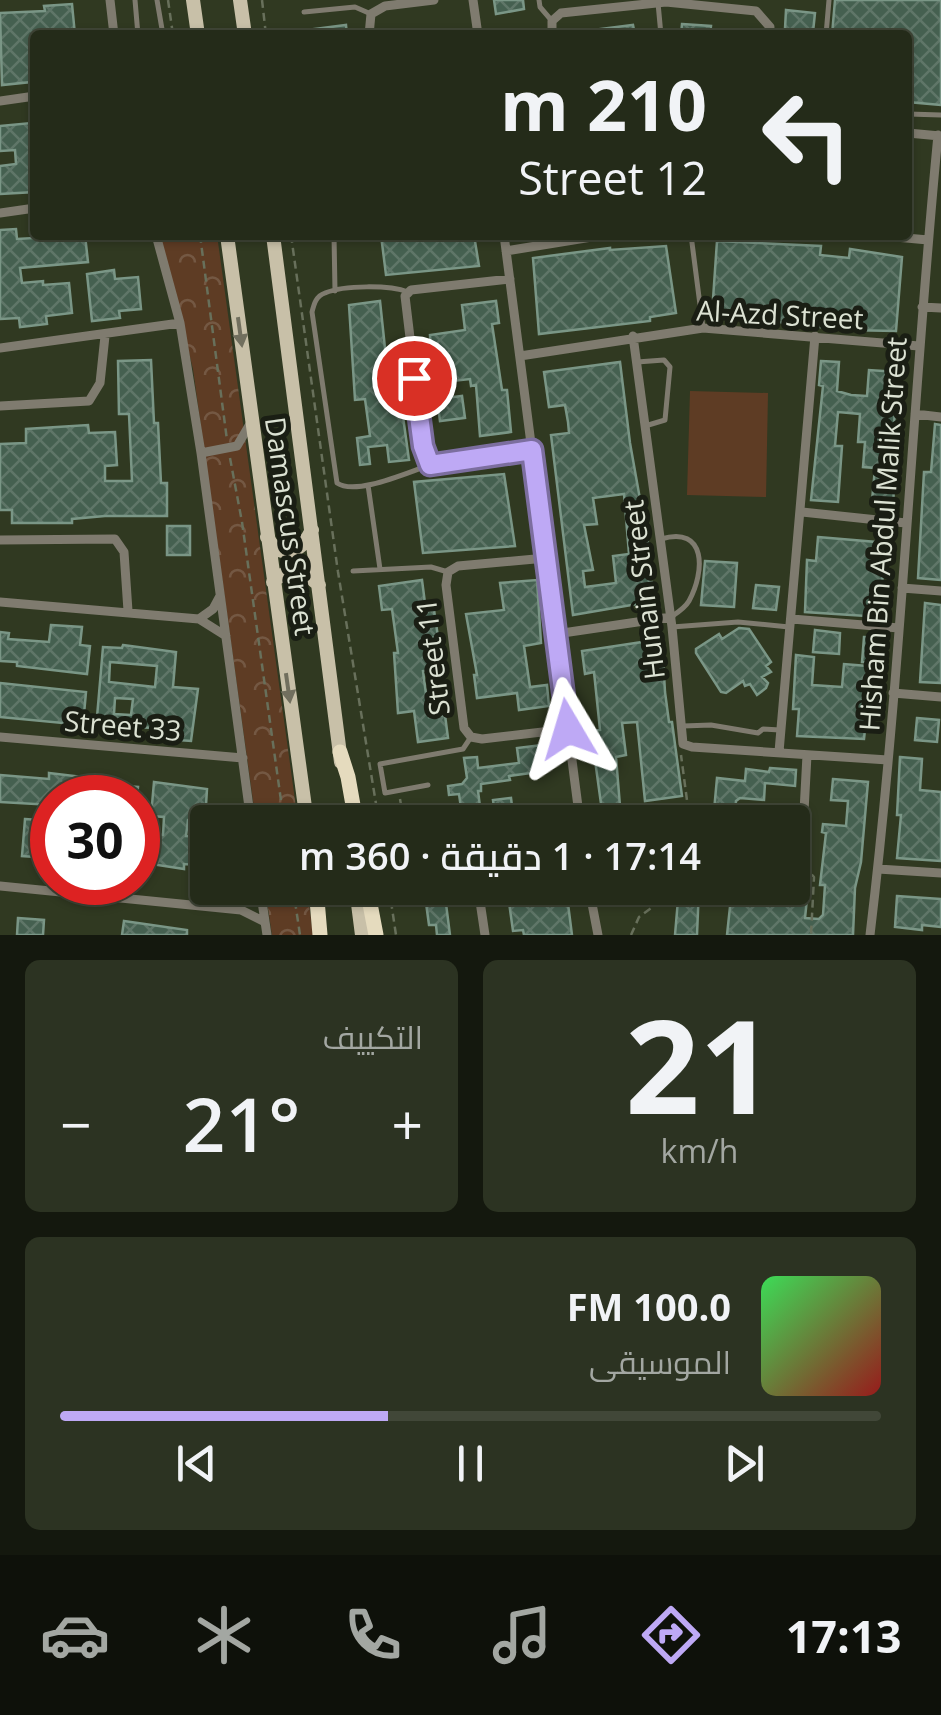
<!DOCTYPE html>
<html lang="ar">
<head>
<meta charset="utf-8">
<style>
	:root { --surface:#242b19; --page:#2c3322; --text:#f1f3f6; --muted:#a3a7a2; --line:#414738; --accent:#bea9f5 }
	body { margin:0; font-family:"Open Sans",Cairo,sans-serif; background:var(--page); color:var(--text); direction:rtl; height:100vh; display:flex; flex-direction:column; font-size:38px; white-space:nowrap }
	* { box-sizing:border-box; margin:0 }
	p { font-size:32px; color:var(--muted) }
	.icon { flex:none; width:55px; height:55px; fill:none; stroke:currentColor; stroke-width:2; stroke-linecap:round; stroke-linejoin:round }
	.map { position:relative; height:935px; overflow:hidden; direction:ltr }
	.details { display:flex; flex-direction:column; gap:25px; padding:25px; background:#14180e; flex:1 }
	.details>* { flex:none }
	.guide { position:absolute; left:30px; top:30px; width:882px; height:210px; border-radius:10px; box-shadow:0 2px 8px #0004,0 0 0 2px var(--line); direction:rtl; background:#242b19; color:var(--text); overflow:hidden }
	.speed { position:absolute; left:30px; top:775px; display:flex; gap:20px; font-size:50px; font-weight:700; text-align:center }
	.speed>* { display:grid; place-content:center; width:130px; height:130px; border-radius:50%; background:var(--surface); box-shadow:0 2px 8px #0004,0 0 0 2px var(--line); line-height:1 }
	.speed .limit { border:15px solid #d22; background:#fff; color:#111 }
	.pin { position:absolute; display:grid; place-items:center; width:85px; height:85px; color:#fff; margin:-42px; border:5px solid #fff; border-radius:50%; box-shadow:0 2px 10px #0007 }
	.me { position:absolute; width:110px; margin:-55px; rotate:353deg; stroke-linejoin:round; filter:drop-shadow(0 0 8px #0008) }
	.turn { display:flex; align-items:center; gap:35px; height:210px; padding:0 40px; font-size:45px }
	.turn .icon { width:130px; height:130px; stroke-width:2.5 }
	.turn b { display:block; font-size:70px; line-height:85px }
	.big { font-size:75px; font-weight:600; line-height:1.1 }
	.details .card { flex:1; display:flex; flex-direction:column; justify-content:center; gap:15px; min-width:0; padding:0 35px; border-radius:15px; background:var(--page) }
	.details .dial { align-items:center; gap:0 }
	.dial b { font-size:130px; line-height:1 }
	.song { display:flex; align-items:center; gap:30px }
	.cover { width:120px; height:120px; border-radius:15px; background:linear-gradient(135deg,hsl(130 70% 55%),hsl(0 70% 35%)) }
	.played { height:10px; border-radius:5px; background:linear-gradient(90deg,var(--accent) 40%,var(--line) 40%) }
	.keys { display:flex; justify-content:space-around; direction:ltr }
	.heat { display:flex; justify-content:space-between; align-items:center; font-size:55px; direction:ltr }
	.details .tiles { flex:1; display:grid; gap:25px; grid-template-columns:1fr 1fr }
	.card:last-child { grid-column:span 2 }
	.trip { position:absolute; left:190px; top:805px; width:620px; height:100px; border-radius:10px; background:var(--surface); box-shadow:0 2px 8px #0004,0 0 0 2px var(--line); font-weight:600; line-height:100px; text-align:center; direction:rtl }
	.tabs { display:flex; height:160px; justify-content:space-around; align-items:center; background:#0e110a; color:var(--muted) }
	.tabs .icon { width:70px; height:70px }
	.tabs .on { color:var(--accent) }
	.tabs b { font-size:45px; color:var(--text) }
	.map>svg:first-child { display:block }
	.forest { fill:url(#forest-crowns) }
	.pitch { fill:#5e3c24 }
	.building { fill:url(#building-cross-hatch); stroke:#7a9686; stroke-width:2.5; fill-rule:evenodd }
	.lines { fill:none; stroke-linecap:round; stroke-linejoin:round }
	.path { stroke:#68705b; stroke-width:2.5; stroke-dasharray:8 5; stroke-linecap:butt }
	.lane { stroke:#7f7b6f; stroke-width:5 }
	.street { stroke:#7f7b6f; stroke-width:9 }
	.primary { stroke:#c8c0a8; stroke-width:14 }
	.highway { stroke:#e5dbbe; stroke-width:15 }
	.oneway { fill:#716f5e }
	.route-casing { stroke:#7c6e9f; stroke-width:25 }
	.route { stroke:#bea9f5; stroke-width:18 }
	.labels { text-anchor:middle; dominant-baseline:central; stroke-width:10; stroke-linejoin:round; paint-order:stroke }
	.street-label { font-size:28px; fill:#dce2d3; stroke:#1a1e14 }
</style>
</head>
<body>
<div class="map">
<svg width="941" height="935" viewBox="0 0 941 935">
	<defs>
		<pattern id="forest-crowns" width="20" height="18" patternUnits="userSpaceOnUse" patternTransform="scale(2.5)"><rect width="20" height="18" fill="#5e3c24"/><path d="M2 6a3 3 0 1 1 6 0M12 15a3 3 0 1 1 6 0" fill="none" stroke="#745843"/></pattern>
		<pattern id="building-cross-hatch" width="8" height="8" patternUnits="userSpaceOnUse" patternTransform="scale(2.5)"><rect width="8" height="8" fill="#456050"/><path d="M0 0l8 8M0 8l8-8" fill="none" stroke="#5f7668"/></pattern>
	</defs>
	<rect width="100%" height="100%" fill="#303921"/>
	<path class="forest" d="M160,235H217L298,822H256L193,369Z
		M265,888H307L313,935H272Z"/>
	<path class="pitch" d="M690,391L768,393L766,497L687,495Z"/>
	<path class="building" d="M494,0H523L524,9L496,14Z
		M835,0H941V105L908,102V35H832Z
		M72,4L75,35H35V76L31,77V82L2,85L0,13L45,11L44,6Z
		M786,10L815,13L813,32L785,29Z
		M682,24L711,26L710,35H681Z
		M346,25L347,35H306V30Z
		M633,25L635,35H592V30Z
		M31,123L35,192L0,194V166L16,164L15,150L0,151V126Z
		M16,229L17,239L85,235L88,262L20,268L22,283L43,281V285L69,283L72,313L46,316L47,324L20,327L19,318L0,319V230Z
		M381,235H474L479,266L386,275Z
		M717,241L821,246L820,255L849,258L850,249L902,257L896,331L844,330L712,314Z
		M666,246L676,313L650,317V321L539,334L533,258L610,248V250Z
		M114,270L115,279L138,277L141,309L119,311L120,318L92,321L87,274Z
		M380,301L387,367L396,366L409,460L389,462L387,445L368,447L370,464L360,465L357,438L370,436L365,399L355,400L349,305Z
		M496,301L499,323L492,324L502,390H507L511,432L480,436L476,385L471,386L470,379L433,383L430,335L465,330L462,305Z
		M151,360L154,423H158L161,483H167V516H105L72,519V523H12V510H0V444L26,443V429L88,425L89,433L115,432L117,465L105,466V481H132L129,414H119L118,361Z
		M821,361L839,362L837,391L851,395L867,396L869,370L898,372L890,477H895L893,503L872,501L875,468L863,467L865,442H858L860,414L838,412L835,446H842L838,502L811,500L823,386L819,385Z
		M620,362L630,443L648,544L644,545L649,582H652L655,601L573,615L551,435L569,433L568,422L565,405L549,407L544,372ZM624,494L629,554L613,556L616,583L585,587L583,571L593,570L584,525L597,524L593,498Z
		M462,396L465,418L440,421L437,399Z
		M935,424L941,425V580L918,578L924,472H931Z
		M504,474L515,546L423,553L414,482Z
		M167,526H190V555H167Z
		M818,537L888,543L886,564H883L881,617L805,612L807,560L816,561Z
		M705,561L737,563L734,607L701,605Z
		M422,580L426,611L434,610L438,637L429,638L433,670L423,671L429,717L445,715L448,738L418,742L414,711L398,713L394,653H398L392,609L382,610L379,586Z
		M537,580L541,643L524,646L530,687L547,685L549,706L519,710L517,693L477,698L474,675H477L466,614L504,610L500,583Z
		M756,585L779,587L776,610L753,608Z
		M925,603L941,605V683L920,682Z
		M51,625L82,627L80,645L90,646L87,674L17,666V662L0,661V632L9,633L8,639L49,642Z
		M739,628L749,629L771,662L766,666L771,672L762,677L768,683L766,688L757,695L750,684L745,686L743,681L726,693L721,692L696,653V649L719,634L722,639Z
		M815,630L840,633L839,654L813,652Z
		M864,637L880,638L878,663L862,662Z
		M662,639L665,692L669,722H672L682,796L645,801L637,722L622,723L626,755L616,757L621,818L641,815L642,822H611L610,809L602,811L591,731L600,730L594,672L585,674L582,651Z
		M123,645L176,652L173,687L198,689L191,741L164,739L165,729L125,726V732L96,729L103,647L122,648ZM110,662L157,666L155,687L109,682ZM115,698L133,699L131,715L114,714Z
		M796,655L814,657L812,685L842,687L844,664L867,666L865,691L876,692L874,712L867,711L864,739L797,736L799,709H793Z
		M0,683L86,692L83,725L0,717Z
		M917,718L939,720L937,742L915,740Z
		M543,745L546,771L509,776L510,780L481,784V791H478L482,822H463L459,794L449,795L448,786L462,784L467,778L464,758L477,757L478,768L519,763L517,748Z
		M900,757L922,759L920,790L941,792V861L897,858L901,815H897Z
		M770,768L796,770L795,786L765,783L764,800L740,798L736,801L734,822H713L717,778L745,781L746,769L769,772Z
		M49,773L108,780L107,785L138,787L137,798H52V805L0,802V775L49,779Z
		M833,779L868,782L861,862L855,888L853,935H727L732,888L808,889L805,918L819,919L823,915L825,885H820L826,833L822,832L823,824L846,826L848,801L831,800Z
		M154,782L207,789L205,821L188,820L186,836L208,837V866L184,864V869L138,862V833L163,835L164,817L151,816Z
		M511,798L514,822H496L493,800Z
		M25,819L52,821L49,858L22,856Z
		M424,888H444L450,935H437L436,925H429Z
		M507,888H566L572,935H524L523,930L513,931Z
		M679,888H699L697,935H675Z
		M897,896L941,899V927L922,925V930L895,927Z
		M18,918L44,920L43,935H17Z
		M124,921L187,930V935H122Z"/>
	<g class="lines">
		<path class="path" d="M168,0L173,35
			M262,0L266,35
			M200,235L227,440
			M291,235L338,572L379,822
			M230,458L242,522L284,822
			M400,799L404,822
			M672,816L688,808L681,755
			M803,865L814,877L811,935
			M293,888L300,935
			M389,888L396,935
			M631,935L639,917L654,906L656,888"/>
		<path class="lane" d="M135,0L138,35
			M157,0L163,35
			M539,0L540,7L552,21
			M658,3L661,35
			M304,12L355,7L371,14
			M826,35L829,0
			M908,114L941,115
			M334,235L335,291
			M691,235L703,328
			M408,292C390,285 344,285 325,293C316,296 314,304 312,312L337,483C356,496 408,472 430,465
			M637,362L664,360L670,367L665,420L645,426
			M368,485L380,569
			M661,539C707,525 705,572 689,601C685,608 677,613 671,617
			M353,571L431,567L448,572
			M672,627L738,622L789,627
			M683,726L711,725L758,733L763,729L780,730
			M428,785L385,793L380,764L463,749L471,737"/>
		<path class="street" d="M110,0L114,35
			M473,0L478,35
			M369,35L371,14L385,6L434,0
			M552,35V21L561,13L666,2L756,11L770,27L769,35
			M0,101L35,96
			M908,133L940,136
			M0,213L35,208
			M156,235L180,323L201,453L251,822
			M504,235L580,822
			M874,235L928,240
			M506,251L604,235
			M510,279L411,290L405,296L423,446L430,465L532,450
			M922,307L941,308
			M633,336L672,627L683,744L692,747L888,760
			M0,348L180,323
			M520,356L703,328L919,346
			M0,406L89,401L100,383L105,336
			M915,414L941,417
			M201,453L237,446L250,424
			M802,512L906,523
			M0,540L115,539L124,552L128,611
			M546,558L458,566L448,572L446,585L464,728L471,737L482,739L568,729
			M902,588L941,591
			M0,602L199,619L226,636
			M199,619L213,609L220,596
			M792,619L899,628
			M556,634L671,617
			M893,693L941,697
			M0,737L243,758
			M779,752L815,336
			M665,819V822
			M792,863L798,860L802,849L807,755
			M878,869L941,873
			M0,886L241,910L265,922
			M260,888L267,935
			M478,888L485,935
			M589,888L598,935
			M870,935C902,669 912,402 938,135"/>
		<path class="primary" d="M193,0L198,35
			M240,0L245,35
			M227,235L307,822
			M273,235L341,762
			M267,537L274,548C294,557 303,547 312,530
			M273,582C290,565 303,570 319,585
			M356,888L362,935"/>
		<path class="highway" d="M340,752L348,777L356,822
			M316,888L320,935
			M367,888L376,935"/>
	</g>
	<defs><path id="oneway-solid" d="M-6-.8H1V-3.2L6.5 0L1 3.2V.8H-6Z" transform="scale(2.5)"/></defs>
	<g class="oneway">
		<use href="#oneway-solid" transform="translate(240 332) rotate(82)"/>
		<use href="#oneway-solid" transform="translate(288 688) rotate(82)"/>
	</g>
	<g class="lines">
		<g class="route-casing">
			<path id="route" d="M414,378L423,446L430,465L532,450L568,729"/>
		</g>
		<use href="#route" class="route"/>
	</g>
	<g class="labels">
		<g class="street-label">
			<text transform="translate(780 314) rotate(3)">Al-Azd Street</text>
			<text transform="translate(291 526) rotate(82)">Damascus Street</text>
			<text transform="translate(882 534) rotate(-86)">Hisham Bin Abdul Malik Street</text>
			<text transform="translate(643 590) rotate(-97)">Hunain Street</text>
			<text transform="translate(432 657) rotate(-97)">Street 11</text>
			<text transform="translate(123 725) rotate(5)">Street 33</text>
		</g>
	</g>
</svg>
<div class="speed"><div class="limit">30</div></div>
<div class="pin" style="left:414px;top:378px;background:#d93025"><svg class="icon" aria-label="arrive" viewBox="0 0 24 24"><path d="M6 21V4h12l-3 4 3 4H6"/></svg></div>
<svg class="me" style="left:568px;top:729px" viewBox="-20 -20 40 40"><path d="M0-17L14 15 0 8-14 15z" fill="#bea9f5" stroke="#fff" stroke-width="4"/></svg>
<div class="trip">17:14 · 1 دقيقة · 360 m</div>
<div class="guide">
<div class="turn"><svg class="icon" aria-label="left" viewBox="0 0 24 24"><path d="M17 20v-9H6M10 6l-5 5 5 5"/></svg><div><b>210 m</b>Street 12</div></div>
</div>
</div>
<section class="details">
<div class="tiles">
<div class="card dial"><b>21</b><p>km/h</p></div>
<div class="card"><p>التكييف</p>
<div class="heat"><a>−</a><b class="big">21°</b><a>+</a></div>
</div>
<div class="card">
<div class="song"><i class="cover"></i><div><b>100.0 FM</b><p>الموسيقى</p></div></div>
<div class="played"></div>
<div class="keys"><svg class="icon" aria-label="previous" viewBox="0 0 24 24"><path d="M18 5L8 12l10 7zM5 5v14"/></svg><svg class="icon" aria-label="pause" viewBox="0 0 24 24"><path d="M8 5v14M16 5v14"/></svg><svg class="icon" aria-label="next" viewBox="0 0 24 24"><path d="M6 5l10 7-10 7zM19 5v14"/></svg></div>
</div>
</div>
</section>
<nav class="tabs">
<b>17:13</b>
<svg class="icon on" aria-label="directions" viewBox="0 0 24 24"><path d="M12 3l9 9-9 9-9-9zM9 14v-3h6M13 9l2 2-2 2"/></svg>
<svg class="icon" aria-label="music" viewBox="0 0 24 24"><path d="M9 18V5l10-2v13"/><circle cx="6" cy="18" r="3"/><circle cx="16" cy="16" r="3"/></svg>
<svg class="icon" aria-label="phone" viewBox="0 0 24 24"><path d="M5 4h4l2 5-3 2q2 4 5 5l2-3 5 2v4C11 20 4 13 5 4z"/></svg>
<svg class="icon" aria-label="climate" viewBox="0 0 24 24"><path d="M12 3v18M4 7l16 10M4 17L20 7"/></svg>
<svg class="icon" aria-label="car" viewBox="0 0 24 24"><path d="M5 17H2v-5l4-1 3-4h7l3 4 3 1v5h-3M9 17h6M6 11h13"/><circle cx="7" cy="17" r="2"/><circle cx="17" cy="17" r="2"/></svg>
</nav>
</body>
</html>
